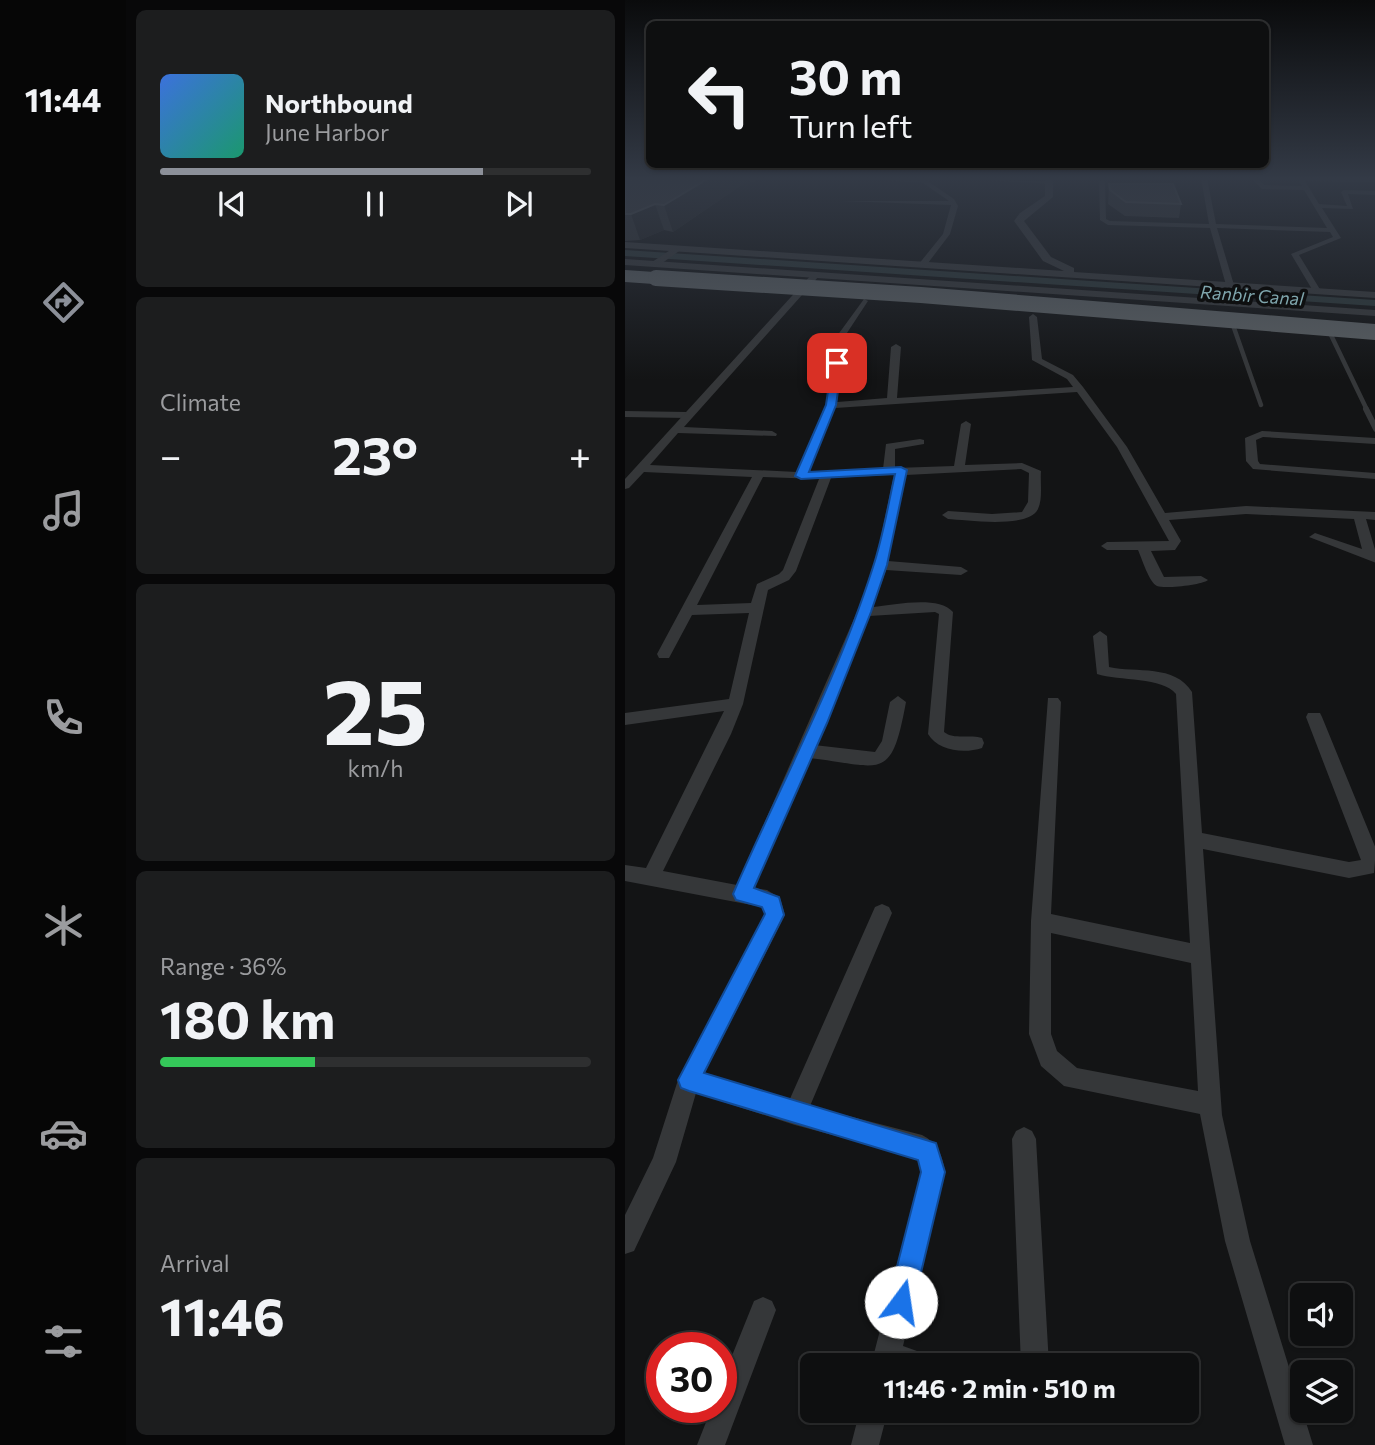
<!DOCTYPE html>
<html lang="en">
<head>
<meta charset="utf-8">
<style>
	:root { --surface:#0e0f10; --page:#1c1d1e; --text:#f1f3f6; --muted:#9b9c9f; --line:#2e2f30; --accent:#8c9099 }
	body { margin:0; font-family:Commissioner,sans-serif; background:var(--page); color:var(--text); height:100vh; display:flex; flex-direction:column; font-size:26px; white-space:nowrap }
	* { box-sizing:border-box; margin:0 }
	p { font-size:23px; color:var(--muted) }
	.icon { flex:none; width:38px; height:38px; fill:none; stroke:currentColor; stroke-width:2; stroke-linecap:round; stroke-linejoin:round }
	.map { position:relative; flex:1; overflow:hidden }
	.sheet { display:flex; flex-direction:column; gap:10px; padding:10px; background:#080809; width:499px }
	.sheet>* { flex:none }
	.banner { position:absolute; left:21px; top:21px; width:623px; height:147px; border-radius:10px; box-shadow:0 2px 5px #0004,0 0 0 2px var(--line); background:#0e0f10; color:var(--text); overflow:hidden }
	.fabs { position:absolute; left:665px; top:1283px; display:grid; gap:14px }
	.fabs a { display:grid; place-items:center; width:63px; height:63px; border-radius:10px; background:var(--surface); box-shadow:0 2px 5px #0004,0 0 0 2px var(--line); font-size:35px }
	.speed { position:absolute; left:21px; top:1332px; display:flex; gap:14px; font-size:35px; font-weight:700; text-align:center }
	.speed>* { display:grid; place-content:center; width:91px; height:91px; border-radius:50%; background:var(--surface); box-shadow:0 2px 5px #0004,0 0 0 2px var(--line); line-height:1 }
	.speed .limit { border:10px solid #d22; background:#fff; color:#111 }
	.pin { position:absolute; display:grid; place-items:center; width:60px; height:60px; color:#fff; margin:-30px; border-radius:14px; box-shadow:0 4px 10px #0006 }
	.me { position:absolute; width:77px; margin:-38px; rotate:14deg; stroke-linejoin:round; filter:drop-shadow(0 0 5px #0008) }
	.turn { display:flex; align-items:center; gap:24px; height:147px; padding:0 28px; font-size:32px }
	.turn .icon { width:91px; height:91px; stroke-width:2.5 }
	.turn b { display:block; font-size:49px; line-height:60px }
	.big { font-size:52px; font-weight:700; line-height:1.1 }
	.sheet .card { flex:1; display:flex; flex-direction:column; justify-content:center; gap:10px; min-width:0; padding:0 24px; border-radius:10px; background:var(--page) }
	.sheet .dial { align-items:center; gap:0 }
	.dial b { font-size:91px; line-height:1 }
	.song { display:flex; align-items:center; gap:21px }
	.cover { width:84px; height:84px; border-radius:10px; background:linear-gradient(135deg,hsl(220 70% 55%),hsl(160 70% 35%)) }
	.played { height:7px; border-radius:4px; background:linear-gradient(90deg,var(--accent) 75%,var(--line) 75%) }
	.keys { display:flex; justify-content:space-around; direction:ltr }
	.heat { display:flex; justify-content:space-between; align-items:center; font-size:38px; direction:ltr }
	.charge { height:10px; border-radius:5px; background:linear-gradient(90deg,#34c759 36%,var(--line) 0) }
	.trip { position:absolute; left:175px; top:1353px; width:399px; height:70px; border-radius:10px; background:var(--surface); box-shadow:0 2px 5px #0004,0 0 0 2px var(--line); font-weight:700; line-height:70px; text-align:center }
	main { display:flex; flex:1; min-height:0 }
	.menu { display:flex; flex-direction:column; width:126px; justify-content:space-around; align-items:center; background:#060606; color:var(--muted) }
	.menu .icon { width:49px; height:49px }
	.menu .current { color:var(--accent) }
	.menu b { font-size:32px; color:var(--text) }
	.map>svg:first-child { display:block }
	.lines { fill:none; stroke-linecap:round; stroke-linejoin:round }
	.canal { fill:#2b3637; fill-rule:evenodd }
	.service-far2 { stroke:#353739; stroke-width:3.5 }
	.service-far1 { stroke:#353739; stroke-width:4.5 }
	.service { stroke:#353739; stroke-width:6 }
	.minor { fill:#353739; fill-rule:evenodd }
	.tertiary { fill:#353739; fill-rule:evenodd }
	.trunk-bridge-far1 { stroke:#595e61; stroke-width:12 }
	.trunk-bridge { stroke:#595e61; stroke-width:16 }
	.wall { fill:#2f3133 }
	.shaded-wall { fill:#1e1f21 }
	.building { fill:#3c3e41; stroke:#4c5053; stroke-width:2 }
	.route { fill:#1a73e8; stroke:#114b97; stroke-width:2 }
	.labels { text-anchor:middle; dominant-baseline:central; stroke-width:7; stroke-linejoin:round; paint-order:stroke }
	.far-water-label { font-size:18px; font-style:italic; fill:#7fa6ad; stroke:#0e0f10 }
</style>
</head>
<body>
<main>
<nav class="menu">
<b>11:44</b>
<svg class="icon current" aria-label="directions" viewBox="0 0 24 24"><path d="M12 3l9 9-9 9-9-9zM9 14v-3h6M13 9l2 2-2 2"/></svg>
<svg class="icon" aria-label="music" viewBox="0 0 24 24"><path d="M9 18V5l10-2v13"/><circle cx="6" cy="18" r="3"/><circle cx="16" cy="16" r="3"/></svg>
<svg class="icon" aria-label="phone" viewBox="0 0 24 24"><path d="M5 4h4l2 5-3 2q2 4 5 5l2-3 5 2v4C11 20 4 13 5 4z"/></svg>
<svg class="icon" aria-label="climate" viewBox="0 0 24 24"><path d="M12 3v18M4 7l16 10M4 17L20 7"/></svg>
<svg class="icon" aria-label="car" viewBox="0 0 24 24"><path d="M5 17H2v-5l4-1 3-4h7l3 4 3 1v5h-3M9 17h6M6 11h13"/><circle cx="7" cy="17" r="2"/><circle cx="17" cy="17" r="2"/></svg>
<svg class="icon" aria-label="filters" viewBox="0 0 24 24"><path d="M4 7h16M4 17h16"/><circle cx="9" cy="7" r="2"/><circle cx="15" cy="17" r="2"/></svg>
</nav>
<section class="sheet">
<div class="card">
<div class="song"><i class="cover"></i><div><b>Northbound</b><p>June Harbor</p></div></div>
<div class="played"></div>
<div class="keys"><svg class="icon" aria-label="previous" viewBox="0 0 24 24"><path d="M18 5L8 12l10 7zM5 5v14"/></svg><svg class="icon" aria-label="pause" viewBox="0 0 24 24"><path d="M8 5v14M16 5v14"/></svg><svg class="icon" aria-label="next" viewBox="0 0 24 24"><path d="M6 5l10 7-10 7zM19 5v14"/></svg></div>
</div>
<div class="card"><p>Climate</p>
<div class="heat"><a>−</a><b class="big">23°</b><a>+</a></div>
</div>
<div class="card dial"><b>25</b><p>km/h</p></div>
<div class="card"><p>Range · 36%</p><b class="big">180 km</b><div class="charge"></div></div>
<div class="card"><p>Arrival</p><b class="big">11:46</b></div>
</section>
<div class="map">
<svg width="751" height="1445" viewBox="0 0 751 1445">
	<rect width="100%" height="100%" fill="#131415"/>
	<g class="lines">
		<path class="canal" d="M0,250L751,300V306L0,256Z"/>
		<path class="service-far2" d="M125,178L128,180"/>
		<path class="service-far1" d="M609,328L636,405
			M706,335L742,410"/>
		<path class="service" d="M741,409L751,429
			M0,414L62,415"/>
		<path class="minor" d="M233,178H305L304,182L329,199L333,206L325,234L300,267L293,265L318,234L326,205L216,201H324L298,183Z
			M329,178L429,182L426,184Z
			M576,178H582L591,224L702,228L679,190L637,189L626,178H632L639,185L677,186L672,178H751V182L680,181L694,204L722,206L716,192L719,190L751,191V195L723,194L728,209L697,208L716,238L674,255L696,291L692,293L688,291L666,254L708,237L705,232L592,228L609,285L605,287L601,285L585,228L483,225L475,220L474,182L477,180L480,182L481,219L485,221L584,224Z
			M50,247L57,249L33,266H27V262Z
			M187,274L194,276L59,427L147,431L152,434L151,436L53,433L25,465L172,472L201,405L212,336L239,299L243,301L220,336L212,402L262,398L266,347L271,344L276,347L272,398L448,387L442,379L407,360L404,317L408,314L412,317L417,359L448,375L458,387L502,447L540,513L621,506L751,512V520L741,519L751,553V563L684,537L690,533L737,549L729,519L621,514L544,520L556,541L550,550L526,551L539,577L576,576L583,580C577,585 540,589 532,586C524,582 517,559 513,550H482L476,546L482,542L544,541L492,447L452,392L210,408L183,472L258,469L261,444L295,439L299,440V444L270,449V468L329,466L336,424L341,421L346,424L340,465L397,463L416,471C415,483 418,498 413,509C404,529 341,520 323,519L317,515L323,511L367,514L397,512L403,502L404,473L396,469L281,475L263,561L336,567L343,571L336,575L261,570L248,607C269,605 313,595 328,612L319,732C329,740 345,734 357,738L359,743L357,748C339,754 313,751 303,734L314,614L310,612L244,616L189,745L250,752L257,741L265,702L273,696L281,702C266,784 257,766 184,758L129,888L142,890L155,898L160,915L79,1074L164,1101L250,907L257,904L264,907L267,913L185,1106L297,1135C312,1142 318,1156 320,1172L278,1346L303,1355L307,1365H246L296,1172V1165L290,1157L170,1125L71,1093L51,1162L9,1251L0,1254V1215L28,1158L53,1080L140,914L137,907L0,881V865L21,868L99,711L0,725V713L104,699L124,613L67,615L44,658H34L32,654L127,477L19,472L4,488L0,489V479ZM269,475L250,565L232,612L112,885L38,871L106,734L118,704L143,590L164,580L171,571L206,478ZM138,477L194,479L158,570L154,574L132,584L126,603L72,605Z
			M637,431L751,438V444L638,437L631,440L633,461L635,464L751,473V479L628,469L621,461L620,438Z
			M475,631L482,636L484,667C511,673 550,664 567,692L577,833L724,862L736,860L681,717L683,713H695L697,717L751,849L749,873L724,878L578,849L597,1115L625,1241L688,1445H660L600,1241L575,1114L439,1086L416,1066L404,1034L406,921L423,698H433L436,702L426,914L565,943L551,694C538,677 494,681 472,674L468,636ZM426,933L566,963L573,1091L452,1068L432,1051L426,1034Z
			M399,1127L407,1131L411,1139L424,1365H396L387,1139L391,1131Z
			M138,1297L147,1301L151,1310L100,1445H72L87,1407H96V1383L129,1301Z
			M235,1410H263L254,1445H226Z"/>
		<path class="tertiary" d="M420,178H428V197L399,221L426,257L449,268V272L751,292V298L0,248V242L439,271L418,261L389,221L395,213L420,196Z
			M0,259L751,310V316L0,265Z"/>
		<path class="trunk-bridge-far1" d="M0,276L58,280"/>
		<path class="trunk-bridge" d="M31,278L296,295L751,332"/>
	</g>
	<path class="wall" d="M0,178H120L121,182L48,232L39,230L15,240L0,241Z
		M484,184L556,204L554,218L500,216L483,204Z"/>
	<path class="shaded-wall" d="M84,178H120L121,182L48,232L39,205Z
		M30,204L39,230L15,240L6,214Z"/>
	<path class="building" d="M0,178H84L39,205L30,204L6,214H0Z
		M484,184H548L556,204L501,202L485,190Z"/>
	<linearGradient id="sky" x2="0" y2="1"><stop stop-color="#0a0b0c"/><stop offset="0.47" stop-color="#333a46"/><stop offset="1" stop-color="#333a46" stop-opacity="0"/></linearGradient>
	<rect width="751" height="380" fill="url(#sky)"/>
	<path class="route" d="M212,360L217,363L211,405L184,472L276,467L282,470L262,565L246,612L202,723L129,888L154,897L159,915L79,1073L311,1143L320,1172L289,1302L285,1311L276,1315L267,1311L263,1302L296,1172L293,1160L64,1091L56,1088L53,1080L140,914L137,907L111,900L108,894C155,786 212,680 248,567C258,537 263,505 270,474L176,479L170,476L201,405L207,363Z"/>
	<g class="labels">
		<g class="far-water-label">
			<text transform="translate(627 295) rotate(4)">Ranbir Canal</text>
		</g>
	</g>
</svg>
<div class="fabs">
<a><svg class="icon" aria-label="sound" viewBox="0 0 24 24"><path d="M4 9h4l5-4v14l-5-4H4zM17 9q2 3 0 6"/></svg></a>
<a><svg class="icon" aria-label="layers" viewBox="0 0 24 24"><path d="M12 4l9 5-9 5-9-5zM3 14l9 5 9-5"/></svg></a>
</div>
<div class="speed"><div class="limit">30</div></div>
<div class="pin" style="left:212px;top:363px;background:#d93025"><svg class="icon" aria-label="arrive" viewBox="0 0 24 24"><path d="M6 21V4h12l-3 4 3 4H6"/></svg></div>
<svg class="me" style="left:276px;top:1302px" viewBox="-20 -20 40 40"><circle r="19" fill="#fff"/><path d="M0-13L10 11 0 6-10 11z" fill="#1a73e8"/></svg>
<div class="trip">11:46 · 2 min · 510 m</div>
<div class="banner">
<div class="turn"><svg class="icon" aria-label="left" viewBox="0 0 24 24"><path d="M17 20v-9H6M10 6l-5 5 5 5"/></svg><div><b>30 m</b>Turn left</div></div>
</div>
</div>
</main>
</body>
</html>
